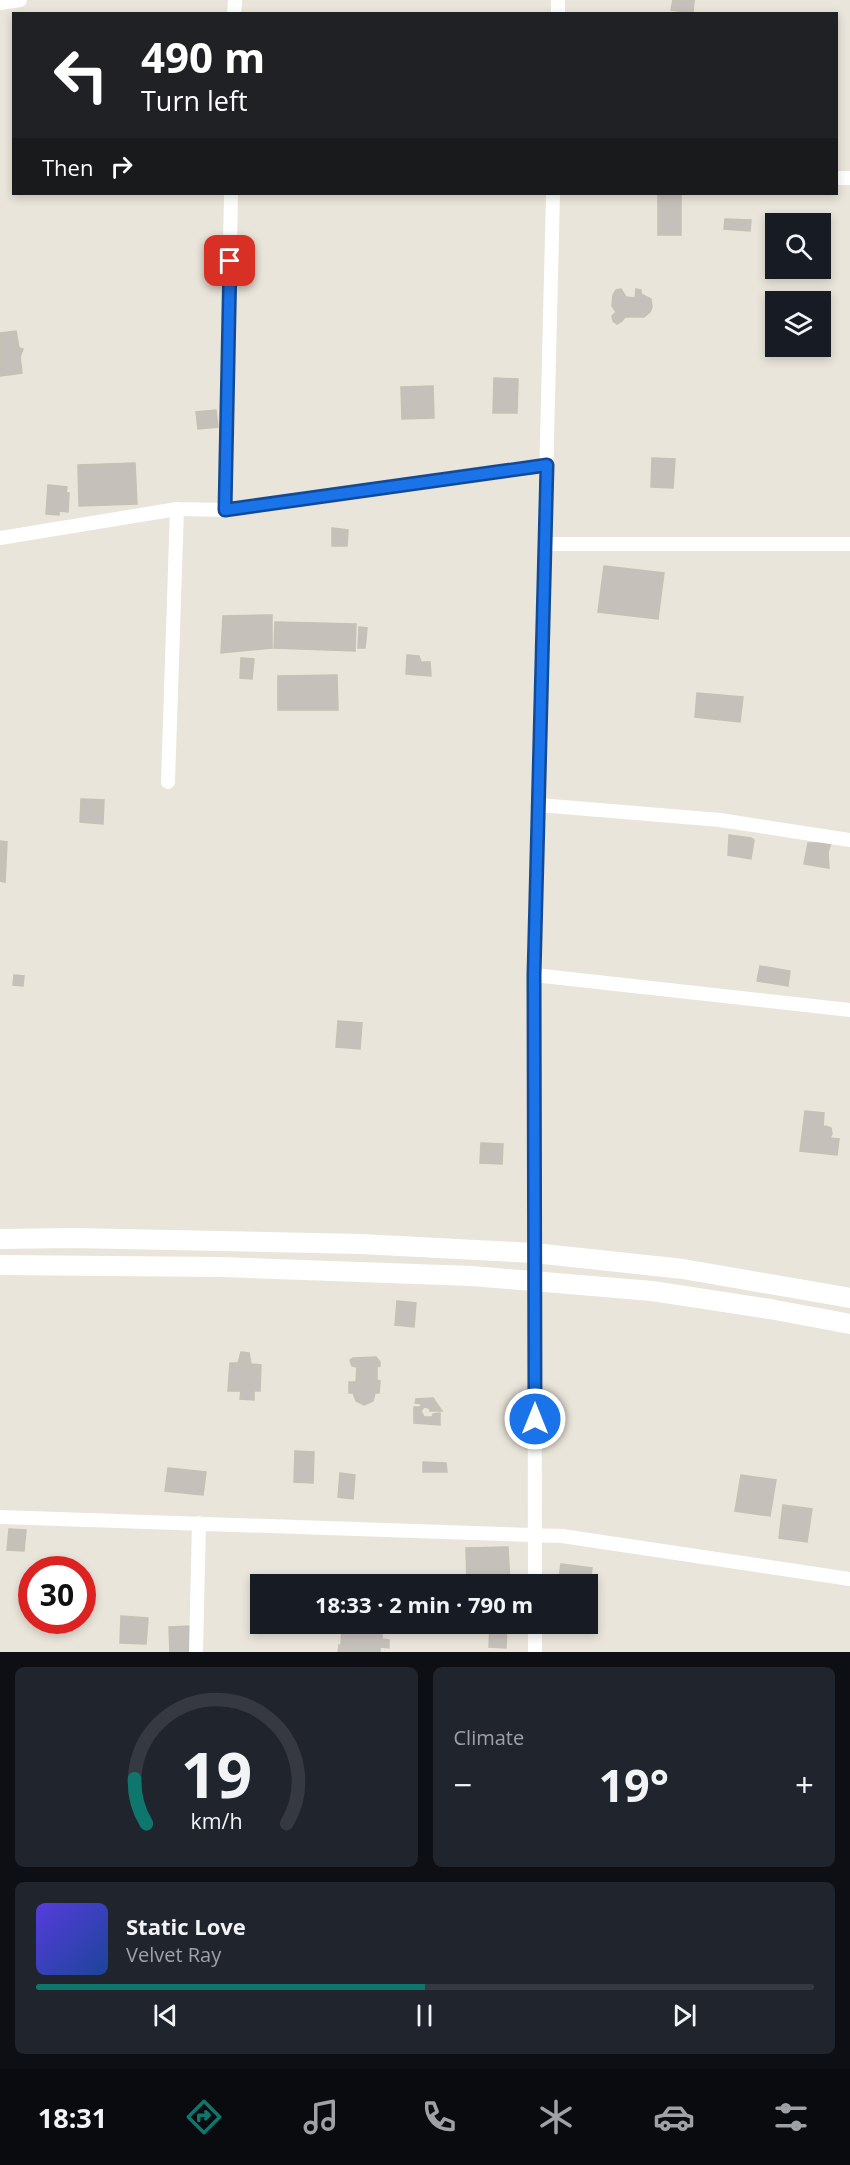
<!DOCTYPE html>
<html lang="en">
<head>
<meta charset="utf-8">
<style>
	:root { --surface:#171b24; --page:#20242c; --text:#f1f3f6; --muted:#9ea1a6; --line:#363941; --accent:#0f766e }
	body { margin:0; font-family:"Open Sans",sans-serif; background:var(--page); color:var(--text); height:100vh; display:flex; flex-direction:column; font-size:22px; white-space:nowrap }
	* { box-sizing:border-box; margin:0 }
	p { font-size:20px; color:var(--muted) }
	.icon { flex:none; width:33px; height:33px; fill:none; stroke:currentColor; stroke-width:2; stroke-linecap:round; stroke-linejoin:round }
	.map { position:relative; height:1652px; overflow:hidden }
	.drawer { display:flex; flex-direction:column; gap:15px; padding:15px; background:#0d0f14; flex:1 }
	.drawer>* { flex:none }
	.top-card { position:absolute; left:12px; top:12px; width:826px; height:183px; border-radius:0px; box-shadow:0 3px 9px #0003; background:#202124; color:#fff; overflow:hidden }
	.tools { position:absolute; left:765px; top:213px; display:grid; gap:12px }
	.tools a { display:grid; place-items:center; width:66px; height:66px; border-radius:0px; background:var(--surface); box-shadow:0 3px 9px #0003; font-size:30px }
	.speed { position:absolute; left:18px; top:1556px; display:flex; gap:12px; font-size:30px; font-weight:700; text-align:center }
	.speed>* { display:grid; place-content:center; width:78px; height:78px; border-radius:50%; background:var(--surface); box-shadow:0 3px 9px #0003; line-height:1 }
	.speed .limit { border:9px solid #d22; background:#fff; color:#111 }
	.pin { position:absolute; display:grid; place-items:center; width:51px; height:51px; color:#fff; margin:-26px; border-radius:12px; box-shadow:0 3px 9px #0006 }
	.me { position:absolute; width:66px; margin:-33px; rotate:0deg; stroke-linejoin:round; filter:drop-shadow(0 0 4px #0008) }
	.turn { display:flex; align-items:center; gap:21px; height:126px; padding:0 30px; font-size:27px }
	.turn .icon { width:78px; height:78px; stroke-width:2.5 }
	.turn b { display:block; font-size:42px; line-height:51px }
	.then { display:flex; align-items:center; height:57px; padding:0 30px; background:#0003; gap:12px; font-size:22px }
	.big { font-size:45px; font-weight:700; line-height:1.1 }
	.drawer .widget { flex:1; display:flex; flex-direction:column; justify-content:center; gap:9px; min-width:0; padding:0 21px; border-radius:9px; background:var(--page) }
	.drawer .dial { align-items:center; gap:0 }
	.dial svg { height:156px; overflow:visible; fill:none; stroke:var(--line); stroke-width:7; stroke-linecap:round; text-anchor:middle }
	.dial text { fill:var(--text); stroke:none }
	.song { display:flex; align-items:center; gap:18px }
	.cover { width:72px; height:72px; border-radius:9px; background:linear-gradient(135deg,hsl(250 70% 55%),hsl(220 70% 35%)) }
	.played { height:6px; border-radius:3px; background:linear-gradient(90deg,var(--accent) 50%,var(--line) 50%) }
	.keys { display:flex; justify-content:space-around; direction:ltr }
	.heat { display:flex; justify-content:space-between; align-items:center; font-size:33px; direction:ltr }
	.drawer .tiles { flex:1; display:grid; gap:15px; grid-template-columns:1fr 1fr }
	.widget:last-child { grid-column:span 2 }
	.trip { position:absolute; left:250px; top:1574px; width:348px; height:60px; border-radius:0px; background:var(--surface); box-shadow:0 3px 9px #0003; font-weight:700; line-height:60px; text-align:center }
	.tabs { display:flex; height:96px; justify-content:space-around; align-items:center; background:#090b0e; color:var(--muted) }
	.tabs .icon { width:42px; height:42px }
	.tabs .selected { color:var(--accent) }
	.tabs b { font-size:27px; color:var(--text) }
	.map>svg:first-child { display:block }
	.building { fill:#c5c1ba; stroke:#c5c1b4; stroke-width:1.5 }
	.lines { fill:none; stroke-linecap:round; stroke-linejoin:round }
	.street { stroke:#fff; stroke-width:14 }
	.secondary { stroke:#fff; stroke-width:20 }
	.route-casing { stroke:#114b97; stroke-width:15 }
	.route { stroke:#1a73e8; stroke-width:10 }
</style>
</head>
<body>
<div class="map">
<svg width="850" height="1652" viewBox="0 0 850 1652">
	<rect width="100%" height="100%" fill="#eae5da"/>
	<path class="building" d="M673,0H694L693,13L671,10Z
		M658,194H681V235H658Z
		M725,219L751,220L750,231L724,229Z
		M621,289L626,297L635,298L636,289L641,290V294L651,299L652,307L650,312L644,317H625L622,321L617,324L613,321L612,316L616,312L612,306L613,295L616,290Z
		M16,331L19,348L23,349L20,357L22,373L0,376V333Z
		M494,378L518,379L517,413H493Z
		M433,386L434,418L402,419L401,387Z
		M216,410L218,427L198,429L196,412Z
		M652,458L675,459L673,488L651,487Z
		M135,463L137,504L79,506L78,465Z
		M48,485L67,487L66,492L69,493L68,512L59,511V515L46,514Z
		M332,528L348,530L347,546H332Z
		M604,566L664,573L658,619L598,612Z
		M272,615V648L221,653L223,616Z
		M275,622L356,624L355,651L274,648Z
		M359,627L367,628L365,648H358Z
		M407,655L419,656L421,662H430L431,676L406,674Z
		M241,658L254,659L252,679L240,678Z
		M337,675L338,710H278V676Z
		M697,693L743,697L740,722L695,717Z
		M81,799L104,800L103,824L80,822Z
		M729,835L751,838L754,840L751,859L728,855Z
		M0,841L7,842L5,882L0,881Z
		M808,843H831L828,852L829,868L804,864Z
		M760,966L790,971L788,986L757,981Z
		M14,975L24,976L23,986L13,985Z
		M338,1021L362,1023L360,1049L336,1047Z
		M805,1111L824,1113L823,1127L826,1126L831,1128L832,1134L830,1138L839,1139L837,1155L800,1151Z
		M481,1143L503,1144L502,1164L480,1163Z
		M397,1301L416,1303L414,1327L395,1325Z
		M241,1352L249,1353L251,1364L261,1365L260,1391H254V1400L240,1399L241,1391H228L230,1363H238Z
		M376,1357L380,1362V1366L377,1367V1380L380,1381L379,1393H375L373,1401L364,1405L356,1401L353,1393H349V1382H356L357,1367L352,1366L350,1360L353,1358Z
		M433,1398L442,1411H430L429,1408L424,1407L421,1411L424,1417H432L433,1414L440,1413V1425L414,1423V1407H420L422,1404L415,1403L416,1399Z
		M295,1451L314,1452L313,1483L294,1482Z
		M423,1462L446,1463L447,1472H423Z
		M168,1468L206,1472L203,1495L165,1491Z
		M340,1473L355,1475L353,1499L338,1497Z
		M741,1475L776,1480L770,1516L735,1511Z
		M783,1505L812,1509L807,1542L779,1538Z
		M9,1529L26,1530L24,1551L7,1550Z
		M508,1547L510,1584H467L466,1548Z
		M561,1564L592,1568L588,1603V1584H558Z
		M121,1616L148,1618L146,1644L120,1643Z
		M490,1623H507L506,1648L489,1647Z
		M190,1626L191,1652H170L169,1627Z
		M342,1626L382,1628V1639L389,1640V1648L380,1647V1652H338L339,1645H341Z"/>
	<g class="lines">
		<path class="street" d="M0,3L20,0
			M234,14L235,0
			M558,14V0
			M837,178H850
			M225,510L231,194
			M0,538L177,509L225,510L547,465
			M545,544H850
			M168,782L177,509
			M539,805L720,820L850,840
			M534,975L850,1010
			M0,1517L562,1536L850,1579
			M535,1584L534,975L553,194
			M535,1623V1652
			M196,1652L199,1523"/>
		<path class="secondary" d="M0,1239L74,1238L361,1244L534,1253L683,1269L850,1298
			M0,1265L221,1267L472,1276L652,1291L770,1309L850,1324"/>
	</g>
	<g class="lines">
		<g class="route-casing">
			<path id="route" d="M230,261L225,510L547,465L534,975L535,1419"/>
		</g>
		<use href="#route" class="route"/>
	</g>
</svg>
<div class="tools">
<a><svg class="icon" aria-label="search" viewBox="0 0 24 24"><circle cx="10" cy="10" r="6"/><path d="M15 15l6 6"/></svg></a>
<a><svg class="icon" aria-label="layers" viewBox="0 0 24 24"><path d="M12 4l9 5-9 5-9-5zM3 14l9 5 9-5"/></svg></a>
</div>
<div class="speed"><div class="limit">30</div></div>
<div class="pin" style="left:230px;top:261px;background:#d93025"><svg class="icon" aria-label="arrive" viewBox="0 0 24 24"><path d="M6 21V4h12l-3 4 3 4H6"/></svg></div>
<svg class="me" style="left:535px;top:1419px" viewBox="-20 -20 40 40"><circle r="17" fill="#1a73e8" stroke="#fff" stroke-width="3"/><path d="M0-11L8 9 0 5-8 9z" fill="#fff"/></svg>
<div class="trip">18:33 · 2 min · 790 m</div>
<div class="top-card">
<div class="turn"><svg class="icon" aria-label="left" viewBox="0 0 24 24"><path d="M17 20v-9H6M10 6l-5 5 5 5"/></svg><div><b>490 m</b>Turn left</div></div>
<div class="then">Then<svg class="icon" aria-label="right" viewBox="0 0 24 24"><path d="M7 20v-9h11M14 6l5 5-5 5"/></svg></div>
</div>
</div>
<section class="drawer">
<div class="tiles">
<div class="widget dial"><svg viewBox="0 0 100 80">
<path d="M14 69A42 42 0 1 1 86 69"/>
<path d="M14 69A42 42 0 0 1 8 46" stroke="#0f766e"/>
<text x="50" y="56" font-size="32" font-weight="700">19</text>
<text x="50" y="72" font-size="11">km/h</text>
</svg></div>
<div class="widget"><p>Climate</p>
<div class="heat"><a>−</a><b class="big">19°</b><a>+</a></div>
</div>
<div class="widget">
<div class="song"><i class="cover"></i><div><b>Static Love</b><p>Velvet Ray</p></div></div>
<div class="played"></div>
<div class="keys"><svg class="icon" aria-label="previous" viewBox="0 0 24 24"><path d="M18 5L8 12l10 7zM5 5v14"/></svg><svg class="icon" aria-label="pause" viewBox="0 0 24 24"><path d="M8 5v14M16 5v14"/></svg><svg class="icon" aria-label="next" viewBox="0 0 24 24"><path d="M6 5l10 7-10 7zM19 5v14"/></svg></div>
</div>
</div>
</section>
<nav class="tabs">
<b>18:31</b>
<svg class="icon selected" aria-label="directions" viewBox="0 0 24 24"><path d="M12 3l9 9-9 9-9-9zM9 14v-3h6M13 9l2 2-2 2"/></svg>
<svg class="icon" aria-label="music" viewBox="0 0 24 24"><path d="M9 18V5l10-2v13"/><circle cx="6" cy="18" r="3"/><circle cx="16" cy="16" r="3"/></svg>
<svg class="icon" aria-label="phone" viewBox="0 0 24 24"><path d="M5 4h4l2 5-3 2q2 4 5 5l2-3 5 2v4C11 20 4 13 5 4z"/></svg>
<svg class="icon" aria-label="climate" viewBox="0 0 24 24"><path d="M12 3v18M4 7l16 10M4 17L20 7"/></svg>
<svg class="icon" aria-label="car" viewBox="0 0 24 24"><path d="M5 17H2v-5l4-1 3-4h7l3 4 3 1v5h-3M9 17h6M6 11h13"/><circle cx="7" cy="17" r="2"/><circle cx="17" cy="17" r="2"/></svg>
<svg class="icon" aria-label="filters" viewBox="0 0 24 24"><path d="M4 7h16M4 17h16"/><circle cx="9" cy="7" r="2"/><circle cx="15" cy="17" r="2"/></svg>
</nav>
</body>
</html>
